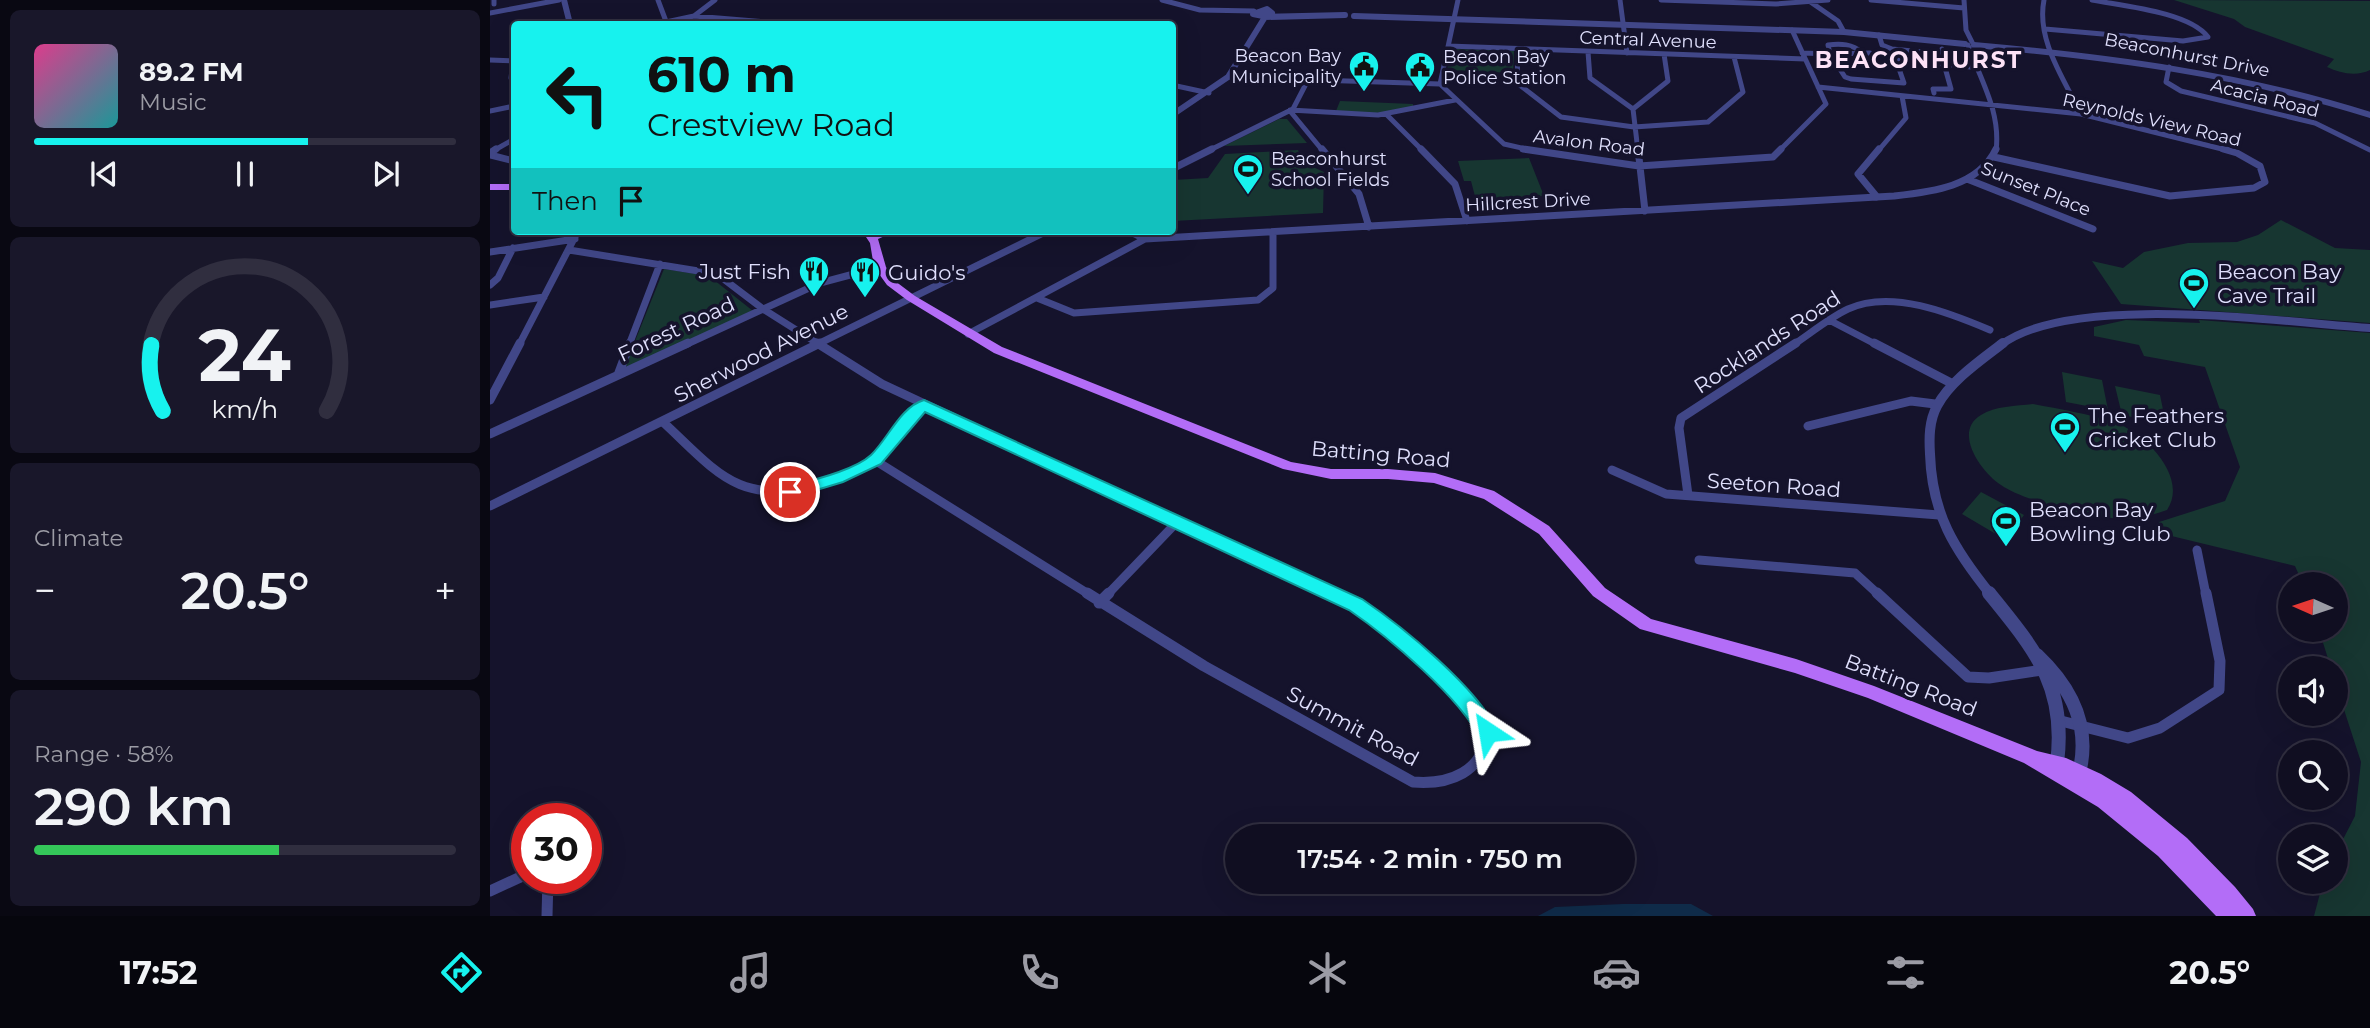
<!DOCTYPE html>
<html lang="en">
<head>
<meta charset="utf-8">
<style>
	:root { --surface:#100e21; --page:#19172a; --text:#f1f3f6; --muted:#9c9ca5; --line:#302e3f; --accent:#17f2ee }
	body { margin:0; font-family:Montserrat,sans-serif; background:var(--page); color:var(--text); height:100vh; display:flex; flex-direction:column; font-size:26px; white-space:nowrap }
	* { box-sizing:border-box; margin:0 }
	p { font-size:23px; color:var(--muted) }
	.icon { flex:none; width:38px; height:38px; fill:none; stroke:currentColor; stroke-width:2; stroke-linecap:round; stroke-linejoin:round }
	.map { position:relative; flex:1; overflow:hidden }
	.details { display:flex; flex-direction:column; gap:10px; padding:10px; background:#090812; width:490px }
	.details>* { flex:none }
	.banner { position:absolute; left:21px; top:21px; width:665px; height:214px; border-radius:7px; box-shadow:0 7px 28px #0002,0 0 0 2px var(--line); background:#17f2ee; color:#111; overflow:hidden }
	.needle { width:46px; rotate:273deg }
	.controls { position:absolute; left:1788px; top:572px; display:grid; gap:14px }
	.controls a { display:grid; place-items:center; width:70px; height:70px; border-radius:50%; background:var(--surface); box-shadow:0 7px 28px #0002,0 0 0 2px var(--line); font-size:35px }
	.speed { position:absolute; left:21px; top:803px; display:flex; gap:14px; font-size:35px; font-weight:700; text-align:center }
	.speed>* { display:grid; place-content:center; width:91px; height:91px; border-radius:50%; background:var(--surface); box-shadow:0 7px 28px #0002,0 0 0 2px var(--line); line-height:1 }
	.speed .limit { border:10px solid #d22; background:#fff; color:#111 }
	.pin { position:absolute; display:grid; place-items:center; width:60px; height:60px; color:#fff; margin:-30px; border:4px solid #fff; border-radius:50%; box-shadow:0 2px 7px #0007 }
	.me { position:absolute; width:77px; margin:-38px; rotate:327deg; stroke-linejoin:round; filter:drop-shadow(0 0 5px #0008) }
	.turn { display:flex; align-items:center; gap:24px; height:147px; padding:0 21px; font-size:32px }
	.turn .icon { width:91px; height:91px; stroke-width:2.5 }
	.turn b { display:block; font-size:49px; line-height:60px }
	.then { display:flex; align-items:center; height:66px; padding:0 21px; background:#0003; gap:14px; font-size:26px }
	.big { font-size:52px; font-weight:600; line-height:1.1 }
	.details .tile { flex:1; display:flex; flex-direction:column; justify-content:center; gap:10px; min-width:0; padding:0 24px; border-radius:10px; background:var(--page) }
	.details .dial { align-items:center; gap:0 }
	.dial svg { height:182px; overflow:visible; fill:none; stroke:var(--line); stroke-width:7; stroke-linecap:round; text-anchor:middle }
	.dial text { fill:var(--text); stroke:none }
	.song { display:flex; align-items:center; gap:21px }
	.cover { width:84px; height:84px; border-radius:10px; background:linear-gradient(135deg,hsl(330 70% 55%),hsl(180 70% 35%)) }
	.played { height:7px; border-radius:4px; background:linear-gradient(90deg,var(--accent) 65%,var(--line) 65%) }
	.keys { display:flex; justify-content:space-around; direction:ltr }
	.heat { display:flex; justify-content:space-between; align-items:center; font-size:38px; direction:ltr }
	.charge { height:10px; border-radius:5px; background:linear-gradient(90deg,#34c759 58%,var(--line) 0) }
	.trip { position:absolute; left:735px; top:824px; width:410px; height:70px; border-radius:35px; background:var(--surface); box-shadow:0 7px 28px #0002,0 0 0 2px var(--line); font-weight:600; line-height:70px; text-align:center }
	.menu { display:flex; height:112px; justify-content:space-around; align-items:center; background:#06060d; color:var(--muted) }
	.menu .icon { width:49px; height:49px }
	.menu .active { color:var(--accent) }
	.menu b { font-size:32px; color:var(--text) }
	main { display:flex; flex:1; min-height:0 }
	.map>svg:first-child { display:block }
	.green { fill:#173631 }
	.water { fill:#0f2b49 }
	.lines { fill:none; stroke-linecap:round; stroke-linejoin:round }
	.minor-far3 { stroke:#414788; stroke-width:5 }
	.minor-far2 { stroke:#414788; stroke-width:7 }
	.minor-far1 { stroke:#414788; stroke-width:9 }
	.minor { stroke:#414788; stroke-width:11 }
	.tertiary-far3 { stroke:#414788; stroke-width:6 }
	.tertiary-far2 { stroke:#414788; stroke-width:8 }
	.tertiary-far1 { stroke:#414788; stroke-width:10 }
	.tertiary { stroke:#414788; stroke-width:14 }
	.primary { fill:#b36df7; fill-rule:evenodd }
	.route { fill:#17f2ee; stroke:#0f9d9b; stroke-width:2 }
	.labels { text-anchor:middle; dominant-baseline:central; stroke-width:7; stroke-linejoin:round; paint-order:stroke }
	.far-street-label { font-size:18px; fill:#e0e0fd; stroke:#15132c }
	.far-poi-label { font-size:18px; fill:#e0e0fd; stroke:#15132c; text-anchor:start }
	.poi-label { font-size:21px; fill:#e0e0fd; stroke:#15132c; text-anchor:start }
	.street-label { font-size:21px; fill:#e0e0fd; stroke:#15132c }
	.far-district-label { font-size:23px; font-weight:bold; letter-spacing:2px; fill:#fde2f7; stroke:#15132c }
</style>
</head>
<body>
<main>
<section class="details">
<div class="tile">
<div class="song"><i class="cover"></i><div><b>89.2 FM</b><p>Music</p></div></div>
<div class="played"></div>
<div class="keys"><svg class="icon" aria-label="previous" viewBox="0 0 24 24"><path d="M18 5L8 12l10 7zM5 5v14"/></svg><svg class="icon" aria-label="pause" viewBox="0 0 24 24"><path d="M8 5v14M16 5v14"/></svg><svg class="icon" aria-label="next" viewBox="0 0 24 24"><path d="M6 5l10 7-10 7zM19 5v14"/></svg></div>
</div>
<div class="tile dial"><svg viewBox="0 0 100 80">
<path d="M14 69A42 42 0 1 1 86 69"/>
<path d="M14 69A42 42 0 0 1 9 40" stroke="#17f2ee"/>
<text x="50" y="56" font-size="32" font-weight="700">24</text>
<text x="50" y="72" font-size="11">km/h</text>
</svg></div>
<div class="tile"><p>Climate</p>
<div class="heat"><a>−</a><b class="big">20.5°</b><a>+</a></div>
</div>
<div class="tile"><p>Range · 58%</p><b class="big">290 km</b><div class="charge"></div></div>
</section>
<div class="map">
<svg width="1880" height="916" viewBox="0 0 1880 916">
	<rect width="100%" height="100%" fill="#15132c"/>
	<path class="green" d="M1684,0L1880,1V70C1866,77 1850,73 1837,67L1844,59L1755,27L1744,19Z
		M962,49L1024,51L1023,73L957,70Z
		M850,101L923,104V108L886,113L846,111Z
		M789,119H797L817,143L734,146Z
		M808,150L814,163L834,172L833,213L683,221V180L718,178L735,154Z
		M1039,158L1054,196L986,200L981,181H974L968,161Z
		M1791,220L1845,248L1880,250V323L1631,304L1602,261L1633,268L1654,252L1698,243L1747,242L1768,235Z
		M174,269L219,276L263,311L140,367L135,366Z
		M1636,320L1710,323L1709,320L1880,333V916H1824L1833,882H1846V853L1865,816L1871,762L1846,685V668H1841L1829,630H1846V584H1813L1805,566L1665,532L1669,522L1735,501L1750,467L1715,367L1654,356L1649,345L1604,336V327Z
		M1572,372L1612,380L1618,410L1576,402Z
		M1625,386L1670,395L1676,424L1632,415Z
		M1543,404C1570,409 1598,414 1624,422C1655,433 1699,477 1677,510C1665,514 1653,518 1640,519C1611,520 1535,502 1511,485C1492,473 1462,432 1491,415C1505,406 1526,406 1543,404Z
		M1491,492L1534,515L1516,540L1472,514Z"/>
	<path class="water" d="M1133,904H1201L1223,916H1048L1065,907Z"/>
	<g class="lines">
		<path class="minor-far3" d="M4,0V4
			M168,0L177,24
			M672,0L710,10L764,11
			M968,0L950,84L1014,144L1045,151
			M1130,0L1137,53
			M1171,0L1286,4L1338,0
			M1381,0L1474,8
			M1474,0L1476,30L1482,42
			M1554,0C1546,40 1574,79 1591,114
			M1319,1L1348,21L1354,32
			M0,13L69,0
			M204,16L303,24
			M176,22L204,16L225,0
			M483,24H512
			M1555,29L1693,41L1718,37C1699,12 1633,6 1602,0
			M1389,35L1392,45L1402,49L1453,54L1452,49
			M1478,45C1491,81 1511,112 1506,151
			M958,46L1315,59
			M1028,49L1027,83L1071,117L1144,127L1218,122L1253,92L1244,57
			M1098,52L1100,78L1143,109L1148,151
			M1312,53L1340,54L1338,45C1351,43 1362,44 1373,53
			M1380,53L1340,54L1355,77L1361,79L1414,83L1407,63L1410,59L1489,68
			M0,60L23,61L21,78
			M1679,67L1676,82L1691,91L1825,123L1880,150
			M738,77L950,84
			M682,85L719,93
			M1328,87L1591,114L1740,151
			M1444,93L1443,89H1461L1454,64
			M22,106L24,137
			M1143,109L1178,81L1174,54
			M800,110L888,115L965,100
			M0,111L24,106
			M800,111L833,151
			M896,114L933,151
			M3,151L24,139
			M718,151L803,109L818,80
			M1289,151L1336,104L1302,30
			M1388,151L1416,118L1412,96"/>
		<path class="minor-far2" d="M832,149L869,194L879,227
			M931,149L965,184L977,221
			M1033,149L1149,166L1283,157L1291,149
			M1148,149L1155,211
			M0,153L6,149
			M0,155L24,161
			M1504,157L1680,196L1764,188L1775,182L1770,166L1747,153L1733,149
			M682,169L722,149
			M1477,179L1603,229
			M1387,197L1368,174L1389,149
			M639,231L655,239
			M79,250L227,274L273,309L330,345
			M0,252L85,239
			M0,285L8,278L23,248
			M547,298L584,313L768,300L783,288V232
			M0,305L54,297
			M1339,320L1387,345
			M478,334L655,239L1404,196C1441,192 1488,187 1506,149
			M29,345L88,231
			M139,345L170,264
			M195,345L330,283L390,267
			M326,345L557,231
			M1303,345C1321,333 1339,318 1358,309C1401,289 1460,313 1500,330"/>
		<path class="minor-far1" d="M327,343L392,384L843,595
			M1384,343L1463,384
			M128,375L140,343
			M0,400L30,343
			M173,422C228,473 249,507 330,483C348,478 369,472 384,461C404,446 416,422 434,405
			M1318,426L1421,401L1445,404
			M0,434L198,343
			M386,461L600,595
			M1122,470L1176,494L1449,515
			M1198,495L1189,428L1191,418L1306,343
			M0,506L330,343
			M1707,550L1716,595
			M1209,560L1365,573L1389,595
			M617,595L687,522"/>
		<path class="minor" d="M597,593L714,666L923,782C960,785 993,772 998,732C971,681 891,617 839,593
			M1387,593L1478,677L1499,678L1552,670
			M609,603L619,593
			M1571,721L1638,738L1670,728L1729,690L1730,661L1716,593
			M0,891L37,874
			M57,916L58,878"/>
		<path class="tertiary-far3" d="M74,0L80,24
			M777,9L782,13L773,16L763,14Z
			M864,16L1354,32L1475,44
			M1484,45C1619,57 1751,74 1880,115
			M682,115L738,77L775,17L855,15"/>
		<path class="tertiary-far2" d="M1511,345C1581,292 1792,322 1880,328"/>
		<path class="tertiary-far1" d="M1501,595C1464,549 1442,514 1440,454C1439,438 1439,421 1447,406C1460,381 1491,360 1513,343"/>
		<path class="tertiary" d="M1499,593C1547,652 1579,690 1566,770
			M1547,655C1583,689 1602,728 1588,777"/>
		<path class="primary" d="M0,184H24V190H0Z
			M346,231H406L388,239L396,267L405,281L425,296L512,347L801,462L841,469H898L945,473L1004,491L1059,526L1115,588L1161,619L1306,659L1384,686L1547,751L1576,758L1611,774L1641,792L1697,838L1745,887L1763,909L1766,916H1726L1668,856L1608,807L1534,763L1378,698L1305,673L1150,629L1103,596L1049,534L994,499L944,483L898,479H841L793,469L504,353L417,300L397,285L384,267L380,243L376,237L351,234Z"/>
	</g>
	<path class="route" d="M434,400L872,599C913,627 988,688 1008,732L1005,739L998,741L990,739C971,698 897,636 859,610L435,412L391,464L353,482L300,498L294,496V488C318,481 364,471 381,455C398,439 410,407 434,400Z"/>
	<defs>
		<g id="civic-pin" transform="scale(1.575)"><path d="M0 17L-7.5 6A9.5 9.5 0 1 1 7.5 6Z" fill="#17f2ee" stroke="#15132c"/><path d="M-.6-6.5H3V-4.5H.6V-3L4-1V1h2V6H-6V1h2V-1L-.6-3ZM-1.2 2.5V6h2.4V2.5Z" fill="#111"/></g>
		<g id="stadium-pin" transform="scale(1.575)"><path d="M0 17L-7.5 6A9.5 9.5 0 1 1 7.5 6Z" fill="#17f2ee" stroke="#15132c"/><path d="M0-5a6.5 5 0 1 0 0 10a6.5 5 0 1 0 0-10ZM-3.5-1.8h7v3.6h-7Z" fill="#111"/></g>
		<g id="restaurant-pin" transform="scale(1.575)"><path d="M0 17L-7.5 6A9.5 9.5 0 1 1 7.5 6Z" fill="#17f2ee" stroke="#15132c"/><path d="M-5-6h1v4h1v-4h1v4h1v-4h1v5L-1.5 .5V6h-2V.5L-5-1ZM5-6V6H3V1.5H1.5Q1.5-4 5-6Z" fill="#111"/></g>
	</defs>
	<g fill-rule="evenodd">
		<use href="#civic-pin" x="874" y="66"/>
		<use href="#civic-pin" x="930" y="67"/>
		<use href="#stadium-pin" x="758" y="169"/>
		<use href="#restaurant-pin" x="324" y="271"/>
		<use href="#restaurant-pin" x="375" y="272"/>
		<use href="#stadium-pin" x="1704" y="283"/>
		<use href="#stadium-pin" x="1575" y="427"/>
		<use href="#stadium-pin" x="1516" y="521"/>
	</g>
	<g class="labels">
		<g class="far-street-label">
			<text transform="translate(1158 40) rotate(2)">Central Avenue</text>
			<text transform="translate(1697 55) rotate(11)">Beaconhurst Drive</text>
			<text transform="translate(1775 98) rotate(14)">Acacia Road</text>
			<text transform="translate(1662 120) rotate(13)">Reynolds View Road</text>
			<text transform="translate(1099 143) rotate(7)">Avalon Road</text>
			<text transform="translate(1546 189) rotate(22)">Sunset Place</text>
			<text transform="translate(1038 202) rotate(-3)">Hillcrest Drive</text>
		</g>
		<g class="far-poi-label">
			<text x="851" y="56" text-anchor="end">Beacon Bay<tspan x="851" dy="21">Municipality</tspan></text>
			<text x="953" y="57">Beacon Bay<tspan x="953" dy="21">Police Station</tspan></text>
			<text x="781" y="159">Beaconhurst<tspan x="781" dy="21">School Fields</tspan></text>
		</g>
		<g class="poi-label">
			<text x="301" y="271" text-anchor="end">Just Fish</text>
			<text x="1727" y="271">Beacon Bay<tspan x="1727" dy="24">Cave Trail</tspan></text>
			<text x="398" y="272">Guido's</text>
			<text x="1598" y="415">The Feathers<tspan x="1598" dy="24">Cricket Club</tspan></text>
			<text x="1539" y="509">Beacon Bay<tspan x="1539" dy="24">Bowling Club</tspan></text>
		</g>
		<g class="street-label">
			<text transform="translate(186 329) rotate(-25)">Forest Road</text>
			<text transform="translate(1277 342) rotate(-33)">Rocklands Road</text>
			<text transform="translate(271 353) rotate(-27)">Sherwood Avenue</text>
			<text transform="translate(891 454) rotate(5)">Batting Road</text>
			<text transform="translate(1284 485) rotate(4)">Seeton Road</text>
			<text transform="translate(1421 685) rotate(21)">Batting Road</text>
			<text transform="translate(863 726) rotate(28)">Summit Road</text>
		</g>
		<g class="far-district-label">
			<text x="1429" y="60">BEACONHURST</text>
		</g>
	</g>
</svg>
<div class="controls">
<a><svg class="needle" viewBox="-14 -14 28 28"><path d="M0-13l5 13h-10z" fill="#e53935"/><path d="M0 13l5-13h-10z" fill="#9c9ca5"/></svg></a>
<a><svg class="icon" aria-label="sound" viewBox="0 0 24 24"><path d="M4 9h4l5-4v14l-5-4H4zM17 9q2 3 0 6"/></svg></a>
<a><svg class="icon" aria-label="search" viewBox="0 0 24 24"><circle cx="10" cy="10" r="6"/><path d="M15 15l6 6"/></svg></a>
<a><svg class="icon" aria-label="layers" viewBox="0 0 24 24"><path d="M12 4l9 5-9 5-9-5zM3 14l9 5 9-5"/></svg></a>
</div>
<div class="speed"><div class="limit">30</div></div>
<div class="pin" style="left:300px;top:492px;background:#d93025"><svg class="icon" aria-label="arrive" viewBox="0 0 24 24"><path d="M6 21V4h12l-3 4 3 4H6"/></svg></div>
<svg class="me" style="left:998px;top:732px" viewBox="-20 -20 40 40"><path d="M0-17L14 15 0 8-14 15z" fill="#17f2ee" stroke="#fff" stroke-width="4"/></svg>
<div class="trip">17:54 · 2 min · 750 m</div>
<div class="banner">
<div class="turn"><svg class="icon" aria-label="left" viewBox="0 0 24 24"><path d="M17 20v-9H6M10 6l-5 5 5 5"/></svg><div><b>610 m</b>Crestview Road</div></div>
<div class="then">Then<svg class="icon" aria-label="arrive" viewBox="0 0 24 24"><path d="M6 21V4h12l-3 4 3 4H6"/></svg></div>
</div>
</div>
</main>
<nav class="menu">
<b>17:52</b>
<svg class="icon active" aria-label="directions" viewBox="0 0 24 24"><path d="M12 3l9 9-9 9-9-9zM9 14v-3h6M13 9l2 2-2 2"/></svg>
<svg class="icon" aria-label="music" viewBox="0 0 24 24"><path d="M9 18V5l10-2v13"/><circle cx="6" cy="18" r="3"/><circle cx="16" cy="16" r="3"/></svg>
<svg class="icon" aria-label="phone" viewBox="0 0 24 24"><path d="M5 4h4l2 5-3 2q2 4 5 5l2-3 5 2v4C11 20 4 13 5 4z"/></svg>
<svg class="icon" aria-label="climate" viewBox="0 0 24 24"><path d="M12 3v18M4 7l16 10M4 17L20 7"/></svg>
<svg class="icon" aria-label="car" viewBox="0 0 24 24"><path d="M5 17H2v-5l4-1 3-4h7l3 4 3 1v5h-3M9 17h6M6 11h13"/><circle cx="7" cy="17" r="2"/><circle cx="17" cy="17" r="2"/></svg>
<svg class="icon" aria-label="filters" viewBox="0 0 24 24"><path d="M4 7h16M4 17h16"/><circle cx="9" cy="7" r="2"/><circle cx="15" cy="17" r="2"/></svg>
<b>20.5°</b>
</nav>
</body>
</html>
